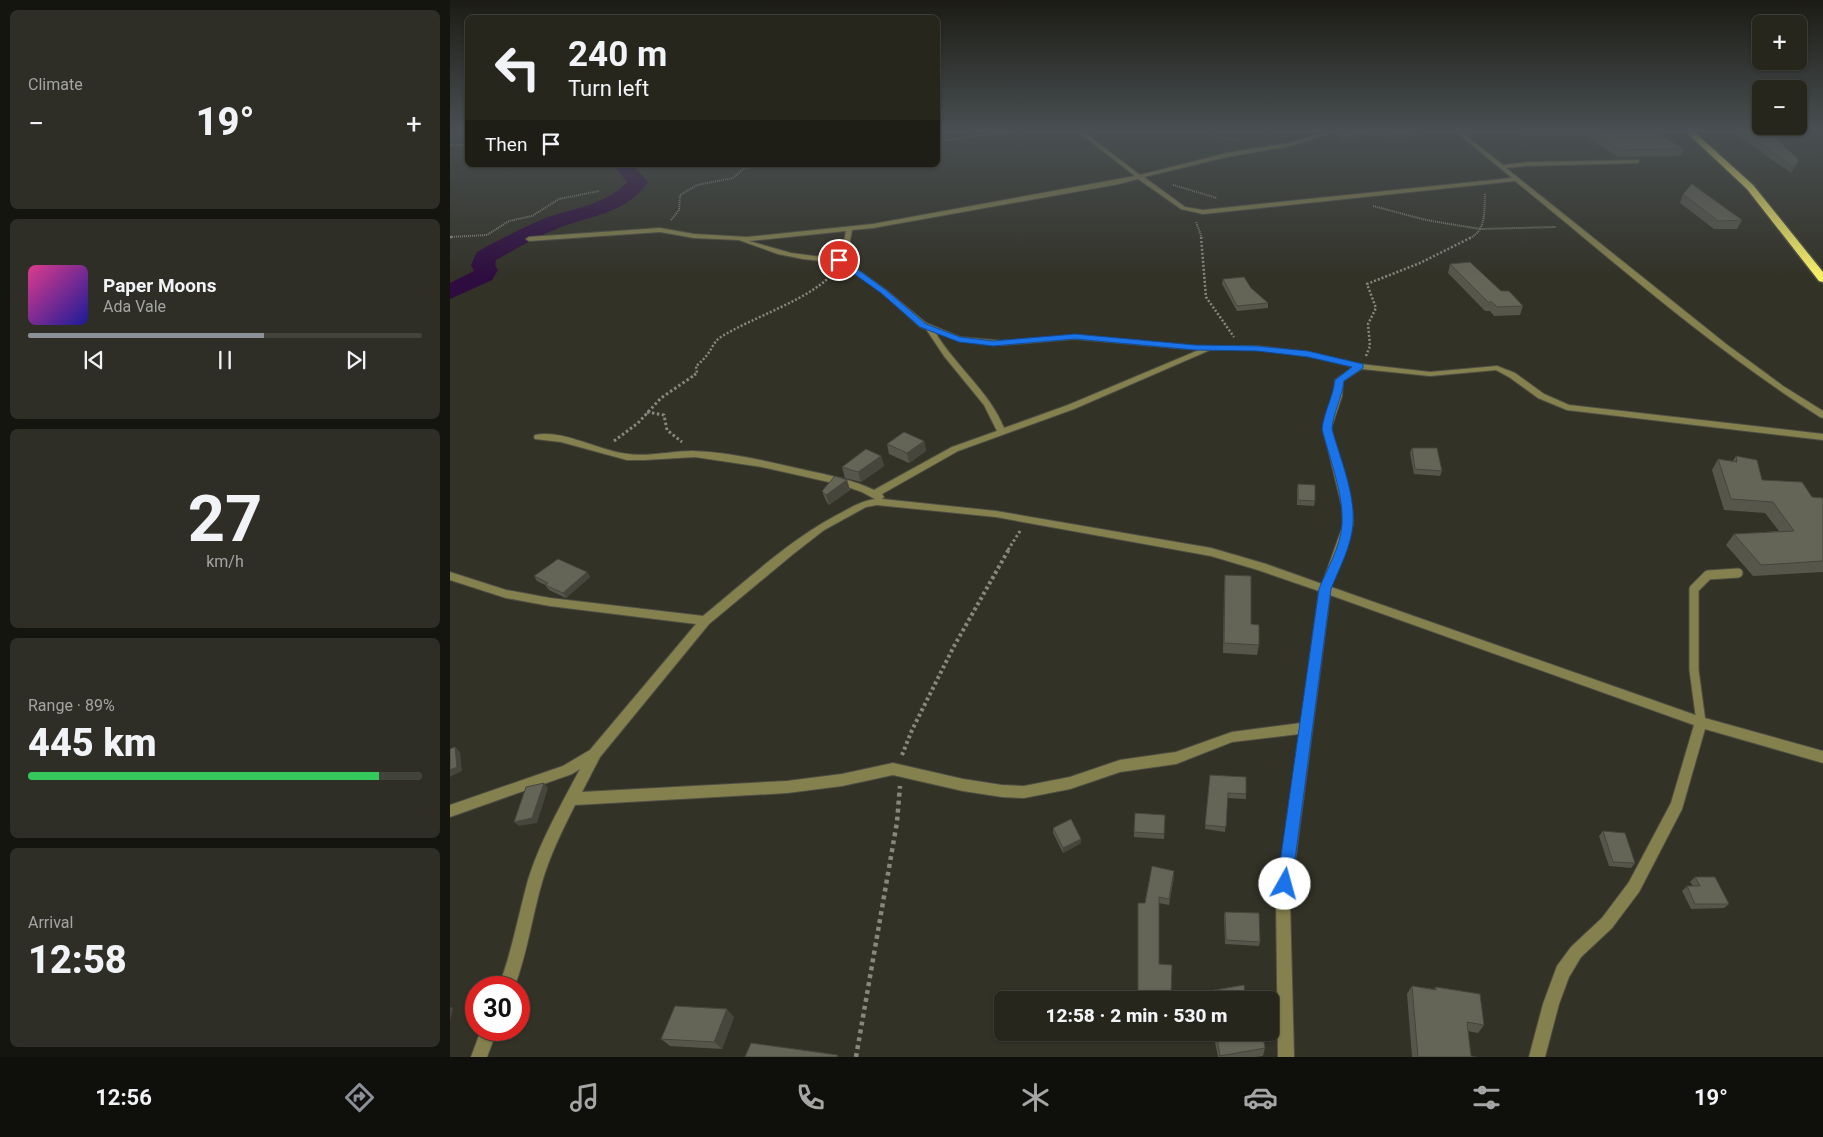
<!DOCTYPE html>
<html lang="en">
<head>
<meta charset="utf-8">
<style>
	:root { --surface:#26261d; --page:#2e2e26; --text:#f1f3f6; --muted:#a4a5a4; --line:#42433b; --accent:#8c9099 }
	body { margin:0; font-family:Roboto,sans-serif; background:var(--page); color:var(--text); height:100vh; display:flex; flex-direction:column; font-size:19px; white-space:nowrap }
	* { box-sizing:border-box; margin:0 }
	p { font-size:16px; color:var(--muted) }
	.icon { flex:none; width:28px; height:28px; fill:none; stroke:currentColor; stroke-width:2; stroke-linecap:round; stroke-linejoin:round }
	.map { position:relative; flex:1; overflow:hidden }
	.sheet { display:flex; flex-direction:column; gap:10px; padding:10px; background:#151510; width:450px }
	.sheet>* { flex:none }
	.banner { position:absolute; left:15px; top:15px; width:475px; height:152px; border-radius:8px; box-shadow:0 1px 4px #0004,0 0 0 1px var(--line); background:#26261d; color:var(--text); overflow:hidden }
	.fabs { position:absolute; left:1302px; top:15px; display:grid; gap:10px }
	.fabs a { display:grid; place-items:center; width:55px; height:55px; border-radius:8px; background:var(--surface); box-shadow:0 1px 4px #0004,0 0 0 1px var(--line); font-size:25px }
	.speed { position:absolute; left:15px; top:976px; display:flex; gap:10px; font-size:25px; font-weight:700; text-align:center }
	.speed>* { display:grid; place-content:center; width:65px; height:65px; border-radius:50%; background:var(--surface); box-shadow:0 1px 4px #0004,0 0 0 1px var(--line); line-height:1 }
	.speed .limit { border:8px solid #d22; background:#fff; color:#111 }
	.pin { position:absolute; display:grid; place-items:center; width:42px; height:42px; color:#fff; margin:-21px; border:2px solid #fff; border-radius:50%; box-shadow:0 1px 5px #0007 }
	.me { position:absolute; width:55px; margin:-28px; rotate:7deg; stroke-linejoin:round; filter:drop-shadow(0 0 4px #0008) }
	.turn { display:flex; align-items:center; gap:18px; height:105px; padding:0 20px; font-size:22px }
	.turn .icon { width:65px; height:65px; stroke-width:2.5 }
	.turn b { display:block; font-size:35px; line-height:42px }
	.then { display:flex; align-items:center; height:48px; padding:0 20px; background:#0003; gap:10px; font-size:19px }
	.big { font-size:38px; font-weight:800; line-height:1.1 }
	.sheet .card { flex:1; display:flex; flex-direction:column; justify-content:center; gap:8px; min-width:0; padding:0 18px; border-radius:8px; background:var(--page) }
	.sheet .dial { align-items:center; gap:0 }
	.dial b { font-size:65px; line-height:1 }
	.song { display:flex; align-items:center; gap:15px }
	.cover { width:60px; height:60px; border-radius:8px; background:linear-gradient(135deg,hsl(330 70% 55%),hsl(240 70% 35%)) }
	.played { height:5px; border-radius:2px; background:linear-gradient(90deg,var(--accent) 60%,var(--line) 60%) }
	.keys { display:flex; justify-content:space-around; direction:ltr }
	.heat { display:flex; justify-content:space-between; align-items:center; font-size:28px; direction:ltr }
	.charge { height:8px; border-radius:4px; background:linear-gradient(90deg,#34c759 89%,var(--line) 0) }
	.trip { position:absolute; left:544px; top:991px; width:285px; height:50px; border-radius:8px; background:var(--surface); box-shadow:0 1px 4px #0004,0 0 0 1px var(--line); font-weight:800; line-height:50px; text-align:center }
	.menu { display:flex; height:80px; justify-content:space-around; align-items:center; background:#0f0f0c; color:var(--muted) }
	.menu .icon { width:35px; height:35px }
	.menu .current { color:var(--accent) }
	.menu b { font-size:22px; color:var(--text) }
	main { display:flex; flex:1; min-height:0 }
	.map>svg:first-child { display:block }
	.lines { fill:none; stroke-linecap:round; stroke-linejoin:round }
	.river { fill:#2e0c40; fill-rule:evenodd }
	.lane-casing { stroke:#4f4f44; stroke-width:11 }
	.street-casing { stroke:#4f4f44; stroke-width:2 }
	.highway-casing { stroke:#4f4f44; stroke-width:3 }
	.path-far4 { stroke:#89887f; stroke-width:2; stroke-dasharray:1 1; stroke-linecap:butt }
	.path-far3 { stroke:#89887f; stroke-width:2.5; stroke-dasharray:2 2; stroke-linecap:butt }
	.path-far2 { stroke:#89887f; stroke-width:3; stroke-dasharray:2.5 2.5; stroke-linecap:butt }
	.path-far1 { stroke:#89887f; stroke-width:4; stroke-dasharray:3 3; stroke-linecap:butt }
	.path { stroke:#89887f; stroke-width:4.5; stroke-dasharray:4 4; stroke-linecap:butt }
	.lane { stroke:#85814f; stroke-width:9 }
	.street { fill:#85814f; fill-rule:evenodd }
	.highway { fill:#fbf169; fill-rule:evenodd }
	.wall { fill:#56564b }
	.shaded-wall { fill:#46463d }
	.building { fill:#646457; stroke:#46463d }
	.route { fill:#1a73e8; stroke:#114b97 }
</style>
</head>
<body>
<main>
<section class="sheet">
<div class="card"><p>Climate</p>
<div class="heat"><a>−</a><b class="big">19°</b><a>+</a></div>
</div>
<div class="card">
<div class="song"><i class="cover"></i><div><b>Paper Moons</b><p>Ada Vale</p></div></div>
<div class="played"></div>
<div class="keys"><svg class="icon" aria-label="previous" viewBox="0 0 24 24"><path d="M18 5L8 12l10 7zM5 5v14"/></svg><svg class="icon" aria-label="pause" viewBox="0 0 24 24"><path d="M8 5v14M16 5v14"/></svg><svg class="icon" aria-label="next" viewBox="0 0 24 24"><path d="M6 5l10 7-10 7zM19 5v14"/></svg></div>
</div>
<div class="card dial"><b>27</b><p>km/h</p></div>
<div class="card"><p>Range · 89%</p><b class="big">445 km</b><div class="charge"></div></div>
<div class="card"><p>Arrival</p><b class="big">12:58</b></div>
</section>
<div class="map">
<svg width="1373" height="1057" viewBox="0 0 1373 1057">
	<rect width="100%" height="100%" fill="#323227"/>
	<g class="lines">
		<path class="river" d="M163,165H183L198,182C176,213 144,215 111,227C88,236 67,248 46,260L45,265L48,270L42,280L0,299V283L24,271L21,265L27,252C48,240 70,229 93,219C122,208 155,206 177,182Z"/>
		<g class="lane-casing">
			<path id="lane" d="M1251,722L1244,670V589L1258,575L1288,573"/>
		</g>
		<g class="street-casing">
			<path id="street" d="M626,130H631L690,175L777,153L839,143L884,130H891L840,146L777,157L694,177L735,207L753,210L1062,178L1004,130H1009L1053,165L1077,162L1189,160V162L1187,163L1077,166L1056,168L1276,344L1333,386L1373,411V418L1370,417C1261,348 1165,262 1065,181L753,214L731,209L688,179L669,184L423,228L402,230L398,252L393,259L436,290L476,323L510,337L554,341L625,335L745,346H807L858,352L910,364L980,372L1047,366L1065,373L1094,394L1119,405L1373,434V440L1117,410L1088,398L1059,377L1046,370L980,376L912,369L893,381L892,396L881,429L902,507L903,525L881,587L1251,717L1373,751V763L1255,729L1232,809L1189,892L1162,928L1131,957L1119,977L1109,1004L1095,1057H1079L1093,1004L1107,966L1121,947L1152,918L1179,882L1221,803L1244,725L880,595L840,901L844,1057H828L826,901L849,734L782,742L726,764L670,772L620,789L574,798L552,797L513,791L443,775L392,786L337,793L125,805C113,829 101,853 93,879C82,915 78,952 64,988H48C62,953 68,916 78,880C90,841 111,805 130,769L122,774L0,817V805L113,766L140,750L246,624L100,606L56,598L0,580V572L56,590L100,598L253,616C296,581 338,541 387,515C400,508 411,501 425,499L412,492L392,485L312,467L245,457L194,460H177L111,442L85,439L84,437L85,435C113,429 149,451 178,454C199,457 221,451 242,451C280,452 319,462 355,470C378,475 403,480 424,490L502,447L547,431L534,405L494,356L476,329L470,327L432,292L389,263L353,259L328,254L289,240L244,238L210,232L79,241L76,239L79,237L210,228L244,234L297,237L423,224L685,176ZM396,231L392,252L387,259L341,253L299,241ZM485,332L509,341L554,345L625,339L749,350L618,405L554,428C539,391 506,367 485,332ZM760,350H807L858,356L903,367L885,380L884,396L873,429L892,507L893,525L872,584L816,564L761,548L546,511L432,499L434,497L432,494L508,451L624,409ZM427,505L546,517L761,556L808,570L869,591L851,723L782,732L726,752L670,760L620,777L574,786L552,785L513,779L443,763L392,774L337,781L132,792L150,757L259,624L342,555L374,530L416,507Z
				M31,1030H47L37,1057H21Z"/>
		</g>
		<g class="highway-casing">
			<path id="highway" d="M1234,130H1242L1303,185L1373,272V282L1369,281L1297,189Z"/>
		</g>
		<path class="path-far4" d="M752,130L764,137L792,140
			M0,137L18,134
			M488,141L575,130
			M0,145H18
			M723,185L767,198
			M923,206L976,220L1030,229L1106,227
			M221,220L229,210L230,195L247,185L283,178L293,169L311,165
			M746,222L752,238
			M0,237L37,235L59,221L82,216L109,199L149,191
			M1020,238C1037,230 1034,209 1035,193"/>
		<path class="path-far3" d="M0,237H3
			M751,237L756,297L784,337
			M916,356L920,346L918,324L926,308L917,284L970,263L1022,237
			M244,375L247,373L246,366C250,363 254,359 257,355C262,349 264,341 271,337C300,318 367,297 384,271"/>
		<path class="path-far2" d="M197,412L214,415L217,430L232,442
			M164,441L188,423L211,398L246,374
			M558,550L570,531"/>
		<path class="path-far1" d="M452,755L462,730L503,648L559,549"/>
		<path class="path" d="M406,1057L447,822L450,786"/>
		<use href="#lane" class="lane"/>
		<use href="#street" class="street"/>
		<use href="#highway" class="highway"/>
	</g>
	<path class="wall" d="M889,130H979L967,131V137L939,140L930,135L891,142L889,133Z
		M1069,130H1150L1234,149L1231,156L1168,157L1138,138V136H1077Z
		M1280,130H1317L1346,166L1341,173Z
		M1233,194L1292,220L1287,229H1264L1230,203Z
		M1000,264L1051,291L1073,306L1070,315L1044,316L1040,311H1035L998,273Z
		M773,279L801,288L818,303V308L787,311L772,284Z
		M474,441L476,451L459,463L439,454L437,444Z
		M962,448L992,471L990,476L964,474L960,453Z
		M431,456L434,466L411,482L395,478L392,467Z
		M1286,456L1312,480L1362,497L1373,498V572L1303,576L1276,545L1284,534L1329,531L1315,513L1274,510L1262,470L1268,459L1282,462Z
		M397,480L400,490L379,505L376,501L372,491Z
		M848,484L865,501L864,506L847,505V489Z
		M137,572L140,577L116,598L99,590L95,585L87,581L84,576Z
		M775,575L801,624L809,645L807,655L773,653L774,585Z
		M760,775L796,794V799L777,798L775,832L755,829Z
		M715,815L714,839L684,837V832Z
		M603,828L631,839V843L613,853L603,833Z
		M1153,831L1185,863L1181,868L1159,866L1149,836Z
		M724,877L719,905L709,903V964L721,995L720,1000L688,999V903H695Z
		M1245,877L1279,904L1274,908L1241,909L1232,891L1237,886H1243L1240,882Z
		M775,912L810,942L809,946L775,944L774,916Z
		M962,986L984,989L986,987L1034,1025L1028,1033L1018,1031L1021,1056L1026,1057H962L957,994Z
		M759,991L795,994L809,1000H758Z
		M284,1017L272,1049L220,1046L211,1039Z
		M763,1032H812L815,1048L813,1056L805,1057H768Z"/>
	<path class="shaded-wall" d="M931,130L930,135L891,142V138Z
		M968,132L967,137L939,140L940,135Z
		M1349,160L1346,166L1341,173L1344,167Z
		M474,441L476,451L459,463L457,453Z
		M431,456L434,466L411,482L408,472Z
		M397,480L400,490L379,505L376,495Z
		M137,572L140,577L116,598L113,593Z
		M5,747L10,752L12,771L0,777V770Z
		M94,783L98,788L87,823L69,826L64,822Z
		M631,839V843L613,853V848Z
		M724,871V877L719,905V899Z
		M0,1007L3,1008L0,1022Z
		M277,1009L284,1017L272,1049L264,1042Z"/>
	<path class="building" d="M890,130H931L891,138Z
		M931,130H964L968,132L940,135Z
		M1077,130H1150L1151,131H1078Z
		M1184,130H1202L1234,149L1170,150L1140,131Z
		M1290,130H1317L1349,160L1344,167Z
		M1242,184L1292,220L1268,221L1233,194Z
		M1020,262L1051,291H1059L1073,306L1047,307L1042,302H1038L1000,264Z
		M794,277L801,288L818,303L787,306L773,279Z
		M454,432L474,441L457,453L437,444Z
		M962,448H987L992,471L965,469Z
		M416,449L431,456L408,472L392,467Z
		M1286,456L1307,460L1312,480L1352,482L1362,497L1373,498V561L1311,565L1284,534L1344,531L1323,502L1281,499L1268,459L1287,462Z
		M385,476L397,480L376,495L372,491Z
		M848,484L865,485V501L848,500Z
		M108,559L137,572L113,593L95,585L98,583L84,576Z
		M775,575L801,576V624L809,625V645L774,643Z
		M5,747L7,767L0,770V749Z
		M760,775L796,777V794L778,793L776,827L755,825Z
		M94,783L82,818L64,822L76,787Z
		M685,813L715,815L714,834L684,832Z
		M621,819L631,839L613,848L603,828Z
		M1153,831L1175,833L1185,863L1163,862Z
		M702,866L724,871L719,899L709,897V964L722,965L721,995L688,993V903H695Z
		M1245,877H1265L1279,904H1245L1237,886H1250Z
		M775,912L809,913L810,942L776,940Z
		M794,985L795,994L808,992L809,1000H760L759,991Z
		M962,986L986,990V987L1030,994L1034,1025L1017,1022L1021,1056L1026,1057H968Z
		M225,1006L277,1009L264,1042L211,1039Z
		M766,1032H812L815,1048L770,1056Z
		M301,1043L388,1055L387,1057H295Z"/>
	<linearGradient id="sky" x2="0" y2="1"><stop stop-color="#1c1c15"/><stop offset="0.47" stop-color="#494f52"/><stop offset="1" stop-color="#494f52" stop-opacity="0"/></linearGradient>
	<rect width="1373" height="278" fill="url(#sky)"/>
	<path class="route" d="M386,258H392L436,290L476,324L510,337L543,341L625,334L745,345L807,346L858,351L913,364V368L894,381C892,398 883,413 882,429C890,458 905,493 903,523C902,545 889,569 881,589L841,890L835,892L829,890L827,884L869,589C877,569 891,546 892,524C894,495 879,457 872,429C874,412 883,397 885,380L902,367L858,357L807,351L745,350L625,339L543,346L509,342L470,327L431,293L386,261Z"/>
</svg>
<div class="fabs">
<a>+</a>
<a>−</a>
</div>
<div class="speed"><div class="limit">30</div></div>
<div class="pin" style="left:389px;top:260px;background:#d93025"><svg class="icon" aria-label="arrive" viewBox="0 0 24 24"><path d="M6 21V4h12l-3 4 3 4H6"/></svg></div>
<svg class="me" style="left:835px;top:884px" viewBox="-20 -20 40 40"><circle r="19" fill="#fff"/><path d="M0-13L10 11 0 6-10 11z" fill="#1a73e8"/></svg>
<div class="trip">12:58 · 2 min · 530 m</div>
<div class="banner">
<div class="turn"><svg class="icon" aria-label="left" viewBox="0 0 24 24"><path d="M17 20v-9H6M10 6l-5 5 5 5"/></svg><div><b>240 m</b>Turn left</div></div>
<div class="then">Then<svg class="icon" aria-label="arrive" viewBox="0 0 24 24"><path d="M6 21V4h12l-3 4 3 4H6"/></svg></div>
</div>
</div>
</main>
<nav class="menu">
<b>12:56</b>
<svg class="icon current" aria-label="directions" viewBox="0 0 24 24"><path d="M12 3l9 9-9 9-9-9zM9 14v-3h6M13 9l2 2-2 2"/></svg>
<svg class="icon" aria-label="music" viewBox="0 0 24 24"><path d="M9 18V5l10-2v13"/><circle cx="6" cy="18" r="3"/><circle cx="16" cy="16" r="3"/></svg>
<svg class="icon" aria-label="phone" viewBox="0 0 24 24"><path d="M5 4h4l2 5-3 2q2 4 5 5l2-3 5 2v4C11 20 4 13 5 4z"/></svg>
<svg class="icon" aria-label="climate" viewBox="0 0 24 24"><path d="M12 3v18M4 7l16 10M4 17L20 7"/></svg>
<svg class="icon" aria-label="car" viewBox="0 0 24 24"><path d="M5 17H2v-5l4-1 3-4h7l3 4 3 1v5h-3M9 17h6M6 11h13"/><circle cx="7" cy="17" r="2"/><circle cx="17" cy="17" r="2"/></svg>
<svg class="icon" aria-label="filters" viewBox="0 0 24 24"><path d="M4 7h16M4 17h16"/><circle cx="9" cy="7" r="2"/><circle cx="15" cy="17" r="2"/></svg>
<b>19°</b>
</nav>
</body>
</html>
